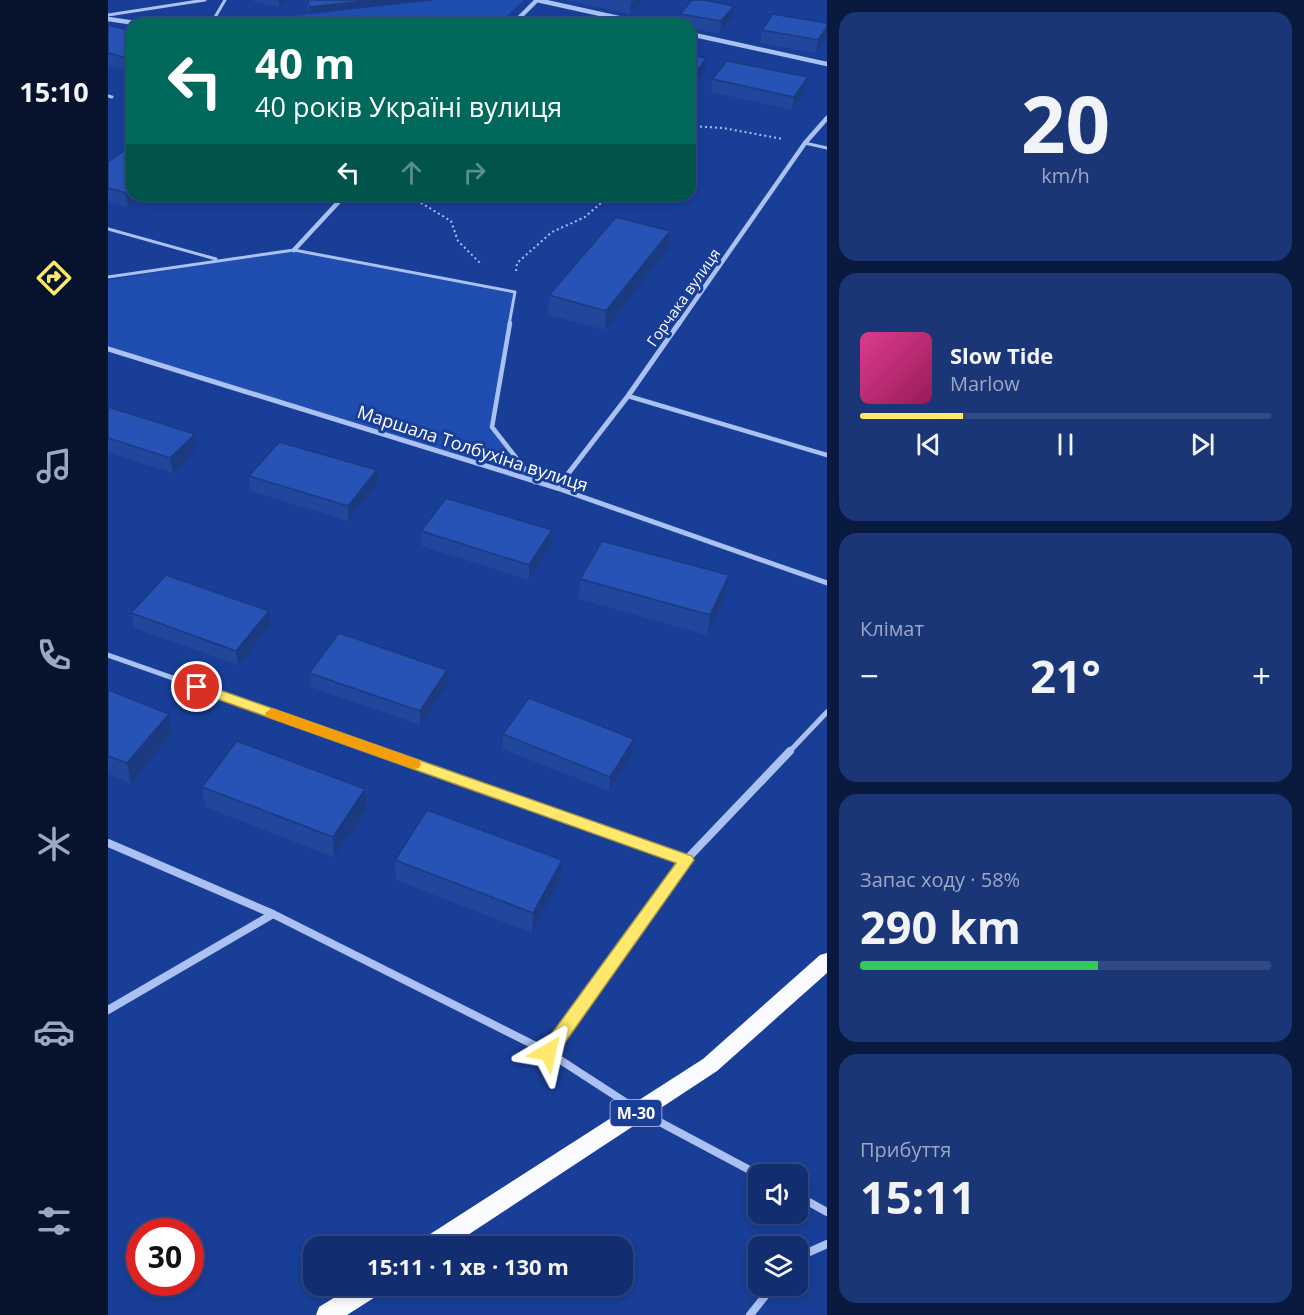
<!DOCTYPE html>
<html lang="uk">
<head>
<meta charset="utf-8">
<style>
	:root { --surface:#122e71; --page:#1b3676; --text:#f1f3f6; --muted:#9ca8c3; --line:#314a84; --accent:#ffe86b }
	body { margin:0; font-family:"Open Sans",sans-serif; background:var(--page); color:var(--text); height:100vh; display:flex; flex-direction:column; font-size:22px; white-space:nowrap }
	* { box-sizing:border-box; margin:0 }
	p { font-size:20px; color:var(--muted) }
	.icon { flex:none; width:33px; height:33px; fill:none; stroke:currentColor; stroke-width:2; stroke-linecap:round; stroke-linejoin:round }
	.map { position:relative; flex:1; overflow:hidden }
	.details { display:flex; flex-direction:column; gap:12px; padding:12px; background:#0a193e; width:477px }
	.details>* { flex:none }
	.guide { position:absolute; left:18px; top:18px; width:570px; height:183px; border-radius:18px; box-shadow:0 3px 9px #0003,0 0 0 2px var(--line); background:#00695c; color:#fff; overflow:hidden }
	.controls { position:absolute; left:640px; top:1164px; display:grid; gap:12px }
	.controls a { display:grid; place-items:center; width:60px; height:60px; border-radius:12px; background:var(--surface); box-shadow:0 3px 9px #0003,0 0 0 2px var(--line); font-size:30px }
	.speed { position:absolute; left:18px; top:1218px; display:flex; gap:12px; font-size:30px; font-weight:700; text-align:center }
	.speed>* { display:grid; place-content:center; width:78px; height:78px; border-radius:50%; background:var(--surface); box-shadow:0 3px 9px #0003,0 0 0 2px var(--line); line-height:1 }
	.speed .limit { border:9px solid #d22; background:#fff; color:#111 }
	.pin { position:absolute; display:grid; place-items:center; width:51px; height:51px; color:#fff; margin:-26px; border:3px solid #fff; border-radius:50%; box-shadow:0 2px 6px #0007 }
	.me { position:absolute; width:66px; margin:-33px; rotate:36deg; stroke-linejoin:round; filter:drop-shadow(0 0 4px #0008) }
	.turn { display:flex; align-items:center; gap:21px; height:126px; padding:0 30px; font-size:27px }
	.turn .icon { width:78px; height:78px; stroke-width:2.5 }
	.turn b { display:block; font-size:42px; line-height:51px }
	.lanes { display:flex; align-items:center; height:57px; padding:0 30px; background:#0003; justify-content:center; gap:30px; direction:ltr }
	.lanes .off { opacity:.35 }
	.big { font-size:45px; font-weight:700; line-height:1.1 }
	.details .widget { flex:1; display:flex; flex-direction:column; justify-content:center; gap:9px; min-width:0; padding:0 21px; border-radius:18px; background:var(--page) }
	.details .dial { align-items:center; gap:0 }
	.dial b { font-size:78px; line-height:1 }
	.song { display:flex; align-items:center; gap:18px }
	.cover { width:72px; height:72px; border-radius:9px; background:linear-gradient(135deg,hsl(330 70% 55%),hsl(330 70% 35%)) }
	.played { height:6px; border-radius:3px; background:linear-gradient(90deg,var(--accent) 25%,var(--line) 25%) }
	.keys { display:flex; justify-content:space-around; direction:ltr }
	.heat { display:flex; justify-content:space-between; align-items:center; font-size:33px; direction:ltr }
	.charge { height:9px; border-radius:4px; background:linear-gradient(90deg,#34c759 58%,var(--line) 0) }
	.trip { position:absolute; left:195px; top:1236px; width:330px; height:60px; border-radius:18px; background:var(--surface); box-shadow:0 3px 9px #0003,0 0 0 2px var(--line); font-weight:700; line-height:60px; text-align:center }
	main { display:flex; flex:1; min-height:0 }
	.tab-bar { display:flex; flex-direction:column; width:108px; justify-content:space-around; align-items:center; background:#07122d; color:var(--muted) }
	.tab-bar .icon { width:42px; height:42px }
	.tab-bar .current { color:var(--accent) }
	.tab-bar b { font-size:27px; color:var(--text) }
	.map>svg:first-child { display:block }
	.green { fill:#204eb0 }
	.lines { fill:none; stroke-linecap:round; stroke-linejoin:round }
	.path { stroke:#abc1f1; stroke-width:2; stroke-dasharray:2 3; stroke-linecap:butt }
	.service-far1 { stroke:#abc1f1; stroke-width:3 }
	.service { stroke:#abc1f1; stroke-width:4.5 }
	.minor-far2 { stroke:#abc1f1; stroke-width:4.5 }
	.minor-far1 { stroke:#abc1f1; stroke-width:5 }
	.minor { stroke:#abc1f1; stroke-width:8 }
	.trunk { fill:#fafbff; fill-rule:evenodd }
	.wall { fill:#21479c }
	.shaded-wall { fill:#1b3a7f }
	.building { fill:#2653b5; stroke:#1b3a7f; stroke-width:1.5 }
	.route { fill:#ffe86b; stroke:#a69746; stroke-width:1.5 }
	.slow { fill:#f59e0b }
	.labels { text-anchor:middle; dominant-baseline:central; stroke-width:6; stroke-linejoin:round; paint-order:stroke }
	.far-street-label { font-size:15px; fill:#fff; stroke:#183e97 }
	.shield { fill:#183e97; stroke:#bac5e0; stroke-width:1.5 }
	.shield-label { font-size:16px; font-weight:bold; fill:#fff }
	.street-label { font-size:18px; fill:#fff; stroke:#183e97 }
</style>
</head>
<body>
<main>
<nav class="tab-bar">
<b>15:10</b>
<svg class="icon current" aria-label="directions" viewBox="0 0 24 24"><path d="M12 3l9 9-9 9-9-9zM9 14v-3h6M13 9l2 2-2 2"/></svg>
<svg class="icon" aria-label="music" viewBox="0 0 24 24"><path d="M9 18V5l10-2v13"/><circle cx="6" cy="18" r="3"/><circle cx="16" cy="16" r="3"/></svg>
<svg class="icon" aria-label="phone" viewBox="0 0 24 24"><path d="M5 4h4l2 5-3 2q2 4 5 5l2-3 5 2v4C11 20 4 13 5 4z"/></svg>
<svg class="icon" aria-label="climate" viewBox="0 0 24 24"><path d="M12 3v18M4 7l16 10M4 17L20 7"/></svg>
<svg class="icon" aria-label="car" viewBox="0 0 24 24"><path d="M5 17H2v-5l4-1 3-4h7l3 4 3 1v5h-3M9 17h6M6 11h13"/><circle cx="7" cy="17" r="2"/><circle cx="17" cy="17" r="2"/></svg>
<svg class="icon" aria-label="filters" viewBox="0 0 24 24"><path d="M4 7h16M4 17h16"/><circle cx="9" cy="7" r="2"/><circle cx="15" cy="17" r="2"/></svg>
</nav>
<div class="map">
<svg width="719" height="1315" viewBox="0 0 719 1315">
	<rect width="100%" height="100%" fill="#183e97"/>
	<path class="green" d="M328,0H416L390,24H144L151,20Z
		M186,250L407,292L384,427L427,482L0,348V280Z"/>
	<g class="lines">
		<path class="path" d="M582,126L615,128L675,139
			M300,195L343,221L350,241L373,264
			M408,271L409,263L444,232L477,217L502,195"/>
		<path class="service-far1" d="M0,15L97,0
			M103,24L117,0
			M0,96L4,97
			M697,143L719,148
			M0,229L108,259
			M0,277L186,250L407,292L401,325"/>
		<path class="service" d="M402,323L384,427L427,482
			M520,396L719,455"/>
		<path class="minor-far2" d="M429,0L538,24
			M0,19L34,24
			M405,24L429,0
			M582,34L719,64
			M186,250L237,195
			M570,325L697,143L719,118"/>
		<path class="minor-far1" d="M0,349L449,488L719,583
			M449,488L520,396L571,323
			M0,655L274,752
			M681,752L719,712"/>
		<path class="minor" d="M270,751L578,860
			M0,843L165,914L440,1052
			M0,1010L165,914
			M651,1175L531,1111L440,1052L578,860L682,751
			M690,1196L719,1212
			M690,1257L719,1244
			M642,1315L665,1286"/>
		<path class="trunk" d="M719,953V973L609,1071L343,1246H313L316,1238L595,1059L712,955Z
			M245,1286H275L272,1294L239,1315H208L211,1307Z"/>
	</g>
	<path class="wall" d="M146,0H178L171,7L146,2Z
		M197,0H328L202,13Z
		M457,0H536L522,14Z
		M572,14L624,18L612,34L582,28V24H571Z
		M719,23L708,53L652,43L654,30Z
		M0,25L24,31V71L0,66Z
		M582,55L598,58L597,71L583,91H582Z
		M700,77L698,90L684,110L603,92L604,79Z
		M0,162L24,195H35L20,207L0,201Z
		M560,249L497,330L440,315L441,295Z
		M0,407L89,448L65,473L0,452Z
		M141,476L269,485L240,521L142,491Z
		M313,531L444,544L421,580L314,546Z
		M621,575L618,595L599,635L471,599L472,579Z
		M23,613L163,625L130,665L26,628Z
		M201,673L340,684L312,725L203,687Z
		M0,690L61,714L64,734L23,784L0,774Z
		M395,734L526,739L524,754L501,791L395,749Z
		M94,787L257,789L259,809L226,857L97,807Z
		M287,860H454L452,880L424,933L288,880Z"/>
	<path class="shaded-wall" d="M171,0H178L171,7Z
		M267,0H328L202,13V7Z
		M525,0H536L522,14L523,2Z
		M626,6L624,18L612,34L613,21Z
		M719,27V36L708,53L710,40Z
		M598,58L597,71L583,91L585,78Z
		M700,77L698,90L684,110L686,97Z
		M24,189V195H35L20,207L18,193Z
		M562,231L560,249L497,330L498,311Z
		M87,434L89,448L65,473L62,458Z
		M269,470V485L240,521V506Z
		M444,530V544L421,580V565Z
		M621,575L618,595L599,635L602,615Z
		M161,611L163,625L130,665L128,651Z
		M339,670L340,684L312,725V711Z
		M61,714L64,734L23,784L19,763Z
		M526,739L524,754L501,791L502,777Z
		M257,789L259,809L226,857L225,837Z
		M454,860L452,880L424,933L425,913Z"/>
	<path class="building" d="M199,0H267L202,7Z
		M584,0H596L626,6L613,21L572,14Z
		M665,14L719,23V27L710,40L654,30Z
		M0,25L24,31V58L22,59L0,53Z
		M582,55L598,58L585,78H582Z
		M619,61L700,77L686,97L604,79Z
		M24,145V189L18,193L0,188V162Z
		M508,217L562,231L498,311L441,295Z
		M0,407L87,434L62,458L0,438Z
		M171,442L269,470L240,506L141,476Z
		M338,498L444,530L421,565L313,531Z
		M494,541L621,575L602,615L472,579Z
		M58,575L161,611L128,651L23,613Z
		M231,633L339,670L312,711L201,673Z
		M0,690L61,714L19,763L0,756Z
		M421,698L526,739L502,777L395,734Z
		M129,741L257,789L225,837L94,787Z
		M319,810L454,860L425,913L287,860Z"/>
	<path class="route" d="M89,682L584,856L586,860L446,1058L440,1060L434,1058L431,1052L434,1047L568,863L84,690L82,687Z"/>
	<path class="slow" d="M164,708L311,760L313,764L311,768L306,769L159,717L157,713Z"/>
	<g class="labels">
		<g class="far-street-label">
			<text transform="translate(575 297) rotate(-55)">Горчака вулиця</text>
		</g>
		<rect class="shield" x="502.5" y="1100" width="51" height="26" rx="4.5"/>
		<g class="shield-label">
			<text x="528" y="1113">М-30</text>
		</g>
		<g class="street-label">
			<text transform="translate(365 448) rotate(18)">Маршала Толбухіна вулиця</text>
		</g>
	</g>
</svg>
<div class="controls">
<a><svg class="icon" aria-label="sound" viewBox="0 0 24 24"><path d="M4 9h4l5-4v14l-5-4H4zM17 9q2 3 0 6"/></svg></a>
<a><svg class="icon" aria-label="layers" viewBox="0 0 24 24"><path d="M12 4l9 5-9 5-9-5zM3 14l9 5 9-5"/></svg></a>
</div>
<div class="speed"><div class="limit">30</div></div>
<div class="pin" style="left:89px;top:687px;background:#d93025"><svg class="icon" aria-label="arrive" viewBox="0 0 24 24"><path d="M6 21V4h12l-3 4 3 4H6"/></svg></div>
<svg class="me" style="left:440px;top:1052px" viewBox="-20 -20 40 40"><path d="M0-17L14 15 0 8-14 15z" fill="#ffe86b" stroke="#fff" stroke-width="4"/></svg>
<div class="trip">15:11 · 1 хв · 130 m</div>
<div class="guide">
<div class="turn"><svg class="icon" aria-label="left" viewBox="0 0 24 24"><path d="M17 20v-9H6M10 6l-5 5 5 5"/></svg><div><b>40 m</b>40 років Україні вулиця</div></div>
<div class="lanes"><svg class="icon" aria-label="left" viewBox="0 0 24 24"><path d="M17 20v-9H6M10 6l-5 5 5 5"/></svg><svg class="icon off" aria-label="ahead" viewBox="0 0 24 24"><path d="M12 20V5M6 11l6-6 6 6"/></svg><svg class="icon off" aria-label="right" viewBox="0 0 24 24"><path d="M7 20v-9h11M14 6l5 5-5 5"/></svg></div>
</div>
</div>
<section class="details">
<div class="widget dial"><b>20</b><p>km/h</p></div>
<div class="widget">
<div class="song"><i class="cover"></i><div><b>Slow Tide</b><p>Marlow</p></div></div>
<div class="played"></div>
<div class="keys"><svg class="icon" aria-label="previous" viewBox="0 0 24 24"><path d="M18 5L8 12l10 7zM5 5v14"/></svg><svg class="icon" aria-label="pause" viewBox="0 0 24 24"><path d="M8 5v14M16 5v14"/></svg><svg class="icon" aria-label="next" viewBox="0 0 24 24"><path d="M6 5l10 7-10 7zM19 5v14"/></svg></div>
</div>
<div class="widget"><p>Клімат</p>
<div class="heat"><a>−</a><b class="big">21°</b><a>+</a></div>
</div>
<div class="widget"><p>Запас ходу · 58%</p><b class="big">290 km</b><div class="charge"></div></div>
<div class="widget"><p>Прибуття</p><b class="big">15:11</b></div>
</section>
</main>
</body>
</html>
